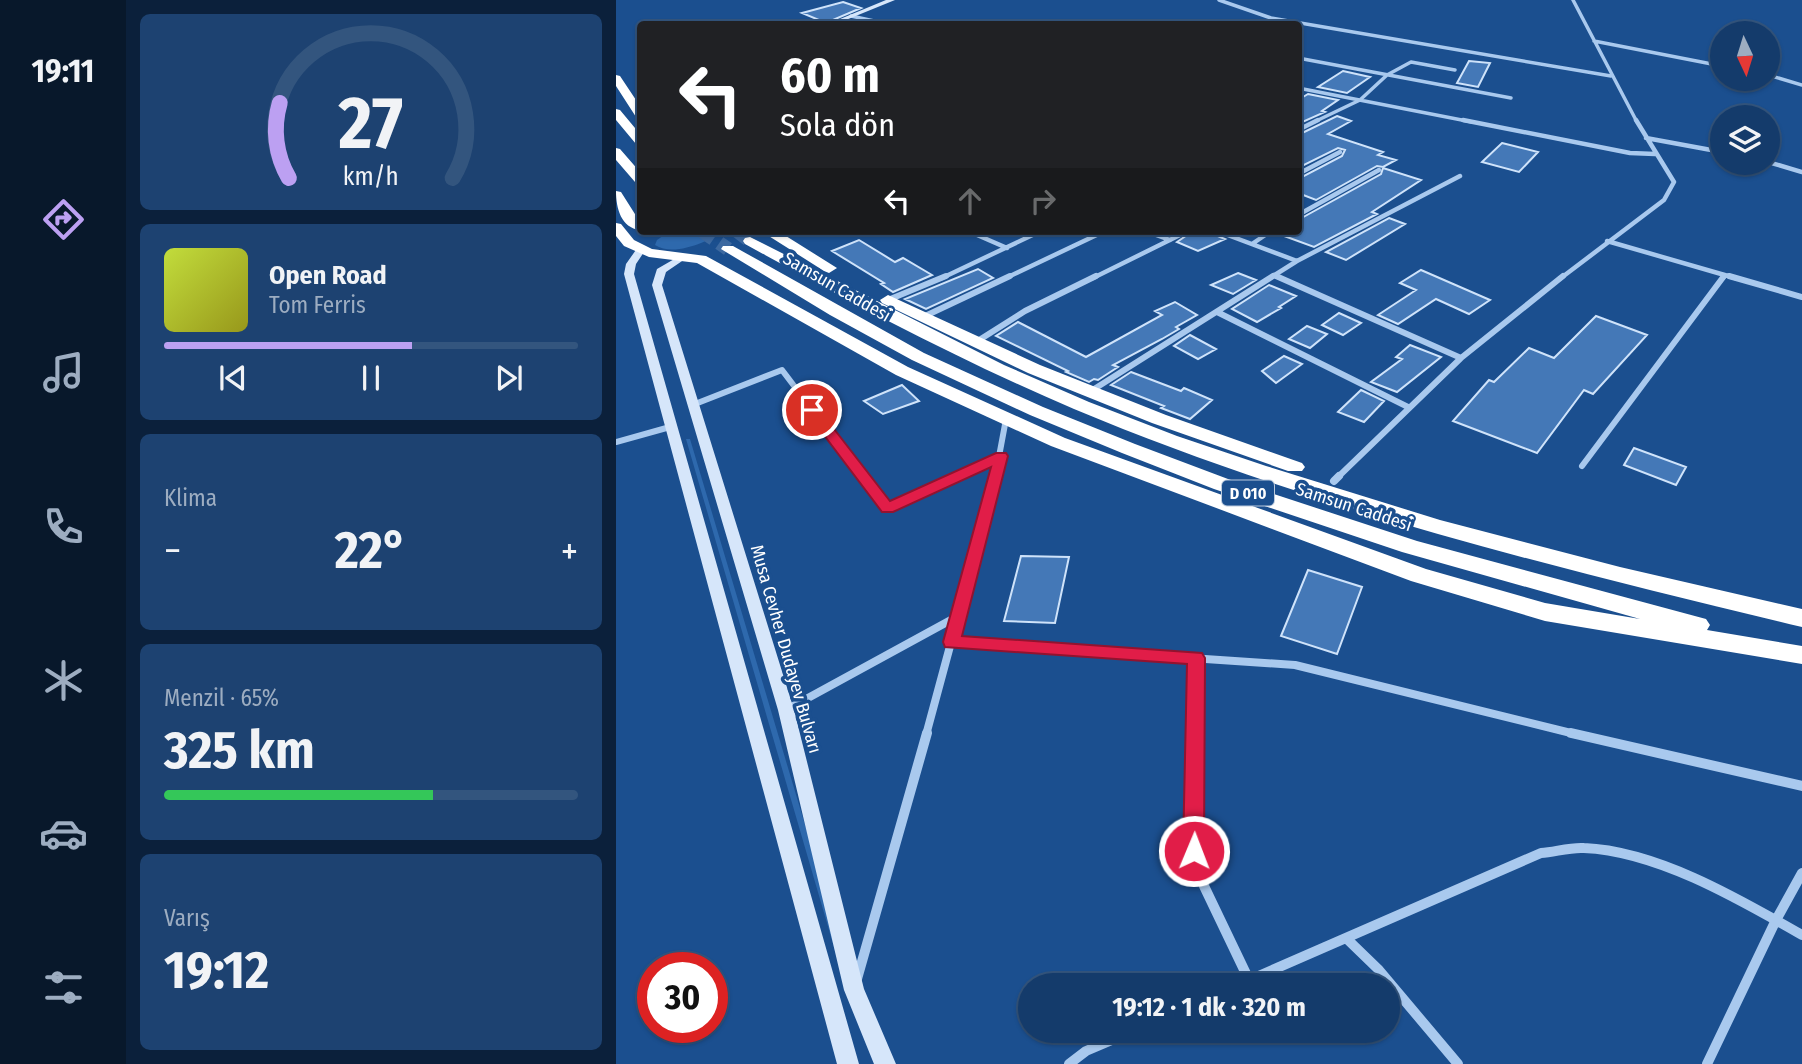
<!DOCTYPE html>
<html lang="tr">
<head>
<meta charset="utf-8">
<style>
	:root { --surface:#143b6b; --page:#1d4271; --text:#f1f3f6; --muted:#9dadc1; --line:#33557e; --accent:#bca0f2 }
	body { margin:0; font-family:"Fira Sans Condensed",sans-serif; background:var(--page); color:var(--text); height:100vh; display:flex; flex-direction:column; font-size:26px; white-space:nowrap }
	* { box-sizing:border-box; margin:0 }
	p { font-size:23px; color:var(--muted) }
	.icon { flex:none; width:38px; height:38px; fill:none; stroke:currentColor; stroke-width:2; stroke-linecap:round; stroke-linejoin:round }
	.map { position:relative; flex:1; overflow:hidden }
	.drawer { display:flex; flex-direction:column; gap:14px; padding:14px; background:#0b203b; width:490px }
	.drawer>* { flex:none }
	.hud { position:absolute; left:21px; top:21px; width:665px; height:214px; border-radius:7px; box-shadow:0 2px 5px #0004,0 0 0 2px var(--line); background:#202124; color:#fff; overflow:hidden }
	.needle { width:46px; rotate:176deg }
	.controls { position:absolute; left:1094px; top:21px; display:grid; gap:14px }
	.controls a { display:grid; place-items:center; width:70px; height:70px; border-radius:50%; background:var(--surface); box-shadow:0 2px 5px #0004,0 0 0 2px var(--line); font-size:35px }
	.speed { position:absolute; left:21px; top:952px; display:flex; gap:14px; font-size:35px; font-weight:700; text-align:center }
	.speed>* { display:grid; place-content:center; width:91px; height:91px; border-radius:50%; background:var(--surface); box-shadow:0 2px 5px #0004,0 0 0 2px var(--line); line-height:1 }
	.speed .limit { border:10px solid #d22; background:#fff; color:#111 }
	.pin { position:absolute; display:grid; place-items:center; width:60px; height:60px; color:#fff; margin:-30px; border:4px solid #fff; border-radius:50%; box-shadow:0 2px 7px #0007 }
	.me { position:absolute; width:77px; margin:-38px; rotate:1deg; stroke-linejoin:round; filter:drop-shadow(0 0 5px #0008) }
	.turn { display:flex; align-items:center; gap:24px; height:147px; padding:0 28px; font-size:32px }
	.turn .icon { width:91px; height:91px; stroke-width:2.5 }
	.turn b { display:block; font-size:49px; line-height:60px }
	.lanes { display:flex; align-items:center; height:66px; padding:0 28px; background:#0003; justify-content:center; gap:35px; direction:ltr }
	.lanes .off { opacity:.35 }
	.big { font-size:52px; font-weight:700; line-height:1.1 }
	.drawer .widget { flex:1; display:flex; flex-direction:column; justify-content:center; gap:10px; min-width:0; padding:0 24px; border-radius:10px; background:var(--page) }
	.drawer .dial { align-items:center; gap:0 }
	.dial svg { height:182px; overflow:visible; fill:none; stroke:var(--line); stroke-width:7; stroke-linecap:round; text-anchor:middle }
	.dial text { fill:var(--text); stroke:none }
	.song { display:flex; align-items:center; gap:21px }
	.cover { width:84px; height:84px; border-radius:10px; background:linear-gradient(135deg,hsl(70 70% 55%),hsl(60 70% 35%)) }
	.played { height:7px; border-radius:4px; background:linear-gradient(90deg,var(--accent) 60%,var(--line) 60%) }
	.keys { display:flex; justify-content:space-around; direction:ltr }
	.heat { display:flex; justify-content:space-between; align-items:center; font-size:38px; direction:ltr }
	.charge { height:10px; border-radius:5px; background:linear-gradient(90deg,#34c759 65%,var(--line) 0) }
	.trip { position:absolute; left:402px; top:973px; width:382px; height:70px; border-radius:35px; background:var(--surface); box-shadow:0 2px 5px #0004,0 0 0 2px var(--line); font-weight:700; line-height:70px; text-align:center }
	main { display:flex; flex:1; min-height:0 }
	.dock { display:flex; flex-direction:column; width:126px; justify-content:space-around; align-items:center; background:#08182b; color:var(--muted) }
	.dock .icon { width:49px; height:49px }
	.dock .current { color:var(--accent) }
	.dock b { font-size:32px; color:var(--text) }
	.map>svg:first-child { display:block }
	.green { fill:#2e69ad }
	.building { fill:#4478b7; stroke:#cfe3fa; stroke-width:2 }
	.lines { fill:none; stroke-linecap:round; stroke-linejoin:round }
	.highway-tunnel { stroke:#3d69a0; stroke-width:14; stroke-dasharray:14 7; stroke-linecap:butt }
	.street-far4 { stroke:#a9c9ee; stroke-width:3.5 }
	.street-far3 { stroke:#a9c9ee; stroke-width:4.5 }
	.street-far2 { stroke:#a9c9ee; stroke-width:6 }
	.street-far1 { stroke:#a9c9ee; stroke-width:8 }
	.street { stroke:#a9c9ee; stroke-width:10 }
	.secondary { fill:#d6e6fa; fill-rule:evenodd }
	.highway { fill:#fff; fill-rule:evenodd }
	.route { fill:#e11d48; stroke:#92132f; stroke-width:2 }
	.labels { text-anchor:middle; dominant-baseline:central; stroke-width:7; stroke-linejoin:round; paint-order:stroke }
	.shield { fill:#1b4f8f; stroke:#bbcadd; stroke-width:2 }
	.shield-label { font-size:16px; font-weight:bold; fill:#fff }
	.street-label { font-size:18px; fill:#fff; stroke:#1b4f8f }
</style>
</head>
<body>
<main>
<nav class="dock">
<b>19:11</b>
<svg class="icon current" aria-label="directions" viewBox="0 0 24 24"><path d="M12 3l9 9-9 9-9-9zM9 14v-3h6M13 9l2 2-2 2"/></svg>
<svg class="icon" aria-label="music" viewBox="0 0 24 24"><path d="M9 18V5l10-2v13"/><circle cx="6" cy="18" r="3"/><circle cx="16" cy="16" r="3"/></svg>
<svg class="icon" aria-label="phone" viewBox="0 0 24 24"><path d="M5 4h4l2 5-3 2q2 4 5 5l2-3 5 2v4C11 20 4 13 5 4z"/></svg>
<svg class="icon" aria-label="climate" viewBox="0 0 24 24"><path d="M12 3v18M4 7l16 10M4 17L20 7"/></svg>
<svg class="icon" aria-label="car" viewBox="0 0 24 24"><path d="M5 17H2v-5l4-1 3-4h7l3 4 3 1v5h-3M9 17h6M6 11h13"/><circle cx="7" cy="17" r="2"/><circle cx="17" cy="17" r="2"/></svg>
<svg class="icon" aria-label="filters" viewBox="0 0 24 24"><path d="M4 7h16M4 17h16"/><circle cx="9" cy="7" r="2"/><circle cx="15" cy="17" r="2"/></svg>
</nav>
<section class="drawer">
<div class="widget dial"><svg viewBox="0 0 100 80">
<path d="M14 69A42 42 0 1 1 86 69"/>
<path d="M14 69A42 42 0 0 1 10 36" stroke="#bca0f2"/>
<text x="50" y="56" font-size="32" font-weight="700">27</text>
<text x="50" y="72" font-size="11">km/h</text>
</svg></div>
<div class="widget">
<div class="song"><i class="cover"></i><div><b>Open Road</b><p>Tom Ferris</p></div></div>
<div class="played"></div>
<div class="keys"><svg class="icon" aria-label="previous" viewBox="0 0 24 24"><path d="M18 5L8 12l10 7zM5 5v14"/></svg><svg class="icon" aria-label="pause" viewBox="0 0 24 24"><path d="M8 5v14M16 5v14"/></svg><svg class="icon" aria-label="next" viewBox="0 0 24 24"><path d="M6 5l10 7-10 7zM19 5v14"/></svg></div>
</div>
<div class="widget"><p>Klima</p>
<div class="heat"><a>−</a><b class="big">22°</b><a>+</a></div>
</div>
<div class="widget"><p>Menzil · 65%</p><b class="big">325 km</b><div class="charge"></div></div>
<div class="widget"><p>Varış</p><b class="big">19:12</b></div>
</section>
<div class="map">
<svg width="1186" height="1064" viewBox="0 0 1186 1064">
	<rect width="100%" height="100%" fill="#1b4f8f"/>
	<path class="green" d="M54,231H111C93,240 59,258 39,245L41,240Z
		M70,439H74L226,949L220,954Z"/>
	<path class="building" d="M227,2L245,8L210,23L186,13Z
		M853,61L874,63L862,87L841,83Z
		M727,71L754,77L731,93L702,87Z
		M692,94L722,100L706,111L709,112L682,124V100Z
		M721,116L735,121L712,134L767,152L762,155L780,160L767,167L761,166L700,200L682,193V179L726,156L729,150L722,148L682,168V135Z
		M886,143L922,152L903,172L866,162Z
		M767,168L805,180L756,212L761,214L698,247L660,233L682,231V220L765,174Z
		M773,218L789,224L730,260L710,252Z
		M577,231H596L599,235L609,239L582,251L561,242Z
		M243,240L279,262L287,258L316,275L277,292L265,284L268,283L216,251Z
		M362,269L377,278L310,309L289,299Z
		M805,270L874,300L853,314L820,299L782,324L762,315L800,290L784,283Z
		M622,273L640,280L617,294L595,285Z
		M653,285L680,296L663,307L665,308L641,322L616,309Z
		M559,302L581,315L560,327L563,329L546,339L497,365L502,367L482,380L478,379L473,382L450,372L452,371L380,336L402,322L470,357L546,315L539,311Z
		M723,313L745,323L727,335L706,325Z
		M980,316L1031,335L977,394L968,390L921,453L837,421L873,380L878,382L913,348L938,358Z
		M691,326L711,334L694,348L673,339Z
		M574,335L600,349L582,359L558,346Z
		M794,345L825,357L781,392L755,382L786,359L780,357Z
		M668,356L686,364L660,383L646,371Z
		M515,372L565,391L568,388L596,400L574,419L545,408L548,406L495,385Z
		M286,385L303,401L267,414L248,401Z
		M745,390L768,401L748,422L722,412Z
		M1018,448L1070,467L1060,485L1008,465Z
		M405,556L453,557L439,623L388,621Z
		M692,570L746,587L721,654L665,636Z"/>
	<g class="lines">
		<path class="highway-tunnel" d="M86,231L112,249
			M121,231L134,241"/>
		<path class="street-far4" d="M603,0L655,18L995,76
			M957,0L1021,122
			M235,16L272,24
			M978,41L1106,66
			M682,58L895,98
			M1152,75L1186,85
			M682,88L856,122
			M698,122L744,100L771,75L795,62L839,70"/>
		<path class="street-far3" d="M847,120L1014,153L1039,154
			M682,130L702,120
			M1030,138L1106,152
			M1152,162L1186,172
			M682,174L724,152
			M682,215L763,170
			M352,231L391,248
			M529,231L554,240
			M601,231L681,261
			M991,241L1119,278
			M636,244L655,231
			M658,275L664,278
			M326,278L425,231
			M390,278L489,231
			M477,278L572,231
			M654,278L681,261L844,176
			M945,278L1048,200L1058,182L1020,120
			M1107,278L1109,275"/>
		<path class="street-far2" d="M660,276L845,358
			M1113,276L1186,297
			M272,300L330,276
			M601,312L792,407
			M307,317L394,276
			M360,342L409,311L480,276
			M475,391L657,276
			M79,404L166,370L248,478
			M0,442L54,427
			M966,466L1108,276
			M339,478L385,456
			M379,478L390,419
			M721,478L845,358L947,276"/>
		<path class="street-far1" d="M247,476L272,509L342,476
			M718,481L723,476
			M336,642L679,665L963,735
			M170,710L344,615
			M310,735L380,476
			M579,735L580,658"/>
		<path class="street" d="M579,733L578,851L588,886L633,980
			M955,733L1186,786
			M731,939L762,969L842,1064
			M241,979L311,733
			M622,985L925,853C939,852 954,847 968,848C1041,851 1123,899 1186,935
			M453,1064L470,1051L517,1031
			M1091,1064L1160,920L1186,873"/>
		<path class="secondary" d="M270,0H279L220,24H212Z
			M22,247L30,249L20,264L18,274L243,1064H221L8,274L10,264Z
			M67,254L72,257L50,272L46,285L178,710L248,989L280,1064H258L228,990L162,710L36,285L41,269Z"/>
		<path class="highway" d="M0,75L4,76L24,106V117H20L0,86Z
			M0,109L4,110L24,134V145L20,144L0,120Z
			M0,148L4,149L24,172V183L19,182L0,160Z
			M0,191L5,192L24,222V230C5,228 0,208 0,191Z
			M0,223L5,224L18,240L36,249L90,256L292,367L449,438L810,569L929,603L1024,619L786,552L598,489L506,453L414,415L296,360L214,315L105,249L107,246H117L308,353L427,407L519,444L612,479L801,541L1090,619L1094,625L1091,630L1186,646V664L929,621L795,581L435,446L280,375L81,263L33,257L8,246L0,236Z
			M145,231H162L221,268L213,273L208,271Z
			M134,237L388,365L473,402L561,436L650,466L824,520L1004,567L1186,609V627C940,568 692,507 458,409C345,361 236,303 129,244L127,241L129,238Z
			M272,295L424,365L550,415L686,463L689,467L686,471H672L536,423L412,373L266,303L264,300Z"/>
	</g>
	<path class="route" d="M196,405L201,407L274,501L380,453H390L392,456L346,636L586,653L589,658L588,851L585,858L578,861L570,858L567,851L571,664L329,647L327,642L375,467L277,512H266L189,410Z"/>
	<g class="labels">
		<rect class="shield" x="606" y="480.5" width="52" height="25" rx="5"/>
		<g class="shield-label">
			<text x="632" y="493">D 010</text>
		</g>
		<g class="street-label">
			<text transform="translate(221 287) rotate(30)">Samsun Caddesi</text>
			<text transform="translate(738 507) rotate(18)">Samsun Caddesi</text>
			<text transform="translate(170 649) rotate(74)">Musa Cevher Dudayev Bulvarı</text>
		</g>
	</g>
</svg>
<div class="controls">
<a><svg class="needle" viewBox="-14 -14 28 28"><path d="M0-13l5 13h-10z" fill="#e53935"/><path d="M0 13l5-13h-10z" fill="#9dadc1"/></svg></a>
<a><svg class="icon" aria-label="layers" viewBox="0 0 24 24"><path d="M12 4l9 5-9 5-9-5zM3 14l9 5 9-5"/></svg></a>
</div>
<div class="speed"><div class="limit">30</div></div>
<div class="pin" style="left:196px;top:410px;background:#d93025"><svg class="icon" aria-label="arrive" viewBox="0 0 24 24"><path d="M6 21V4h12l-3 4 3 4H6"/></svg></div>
<svg class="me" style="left:578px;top:851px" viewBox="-20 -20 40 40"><circle r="17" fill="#e11d48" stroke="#fff" stroke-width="3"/><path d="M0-11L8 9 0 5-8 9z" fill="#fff"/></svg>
<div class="trip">19:12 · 1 dk · 320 m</div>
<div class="hud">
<div class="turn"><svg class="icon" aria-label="left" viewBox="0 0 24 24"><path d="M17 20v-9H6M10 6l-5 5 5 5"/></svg><div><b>60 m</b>Sola dön</div></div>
<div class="lanes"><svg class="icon" aria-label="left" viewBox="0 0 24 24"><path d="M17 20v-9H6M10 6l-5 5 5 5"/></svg><svg class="icon off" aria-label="ahead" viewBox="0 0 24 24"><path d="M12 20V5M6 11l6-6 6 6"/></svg><svg class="icon off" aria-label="right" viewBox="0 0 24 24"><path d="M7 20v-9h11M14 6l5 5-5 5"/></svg></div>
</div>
</div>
</main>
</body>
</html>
